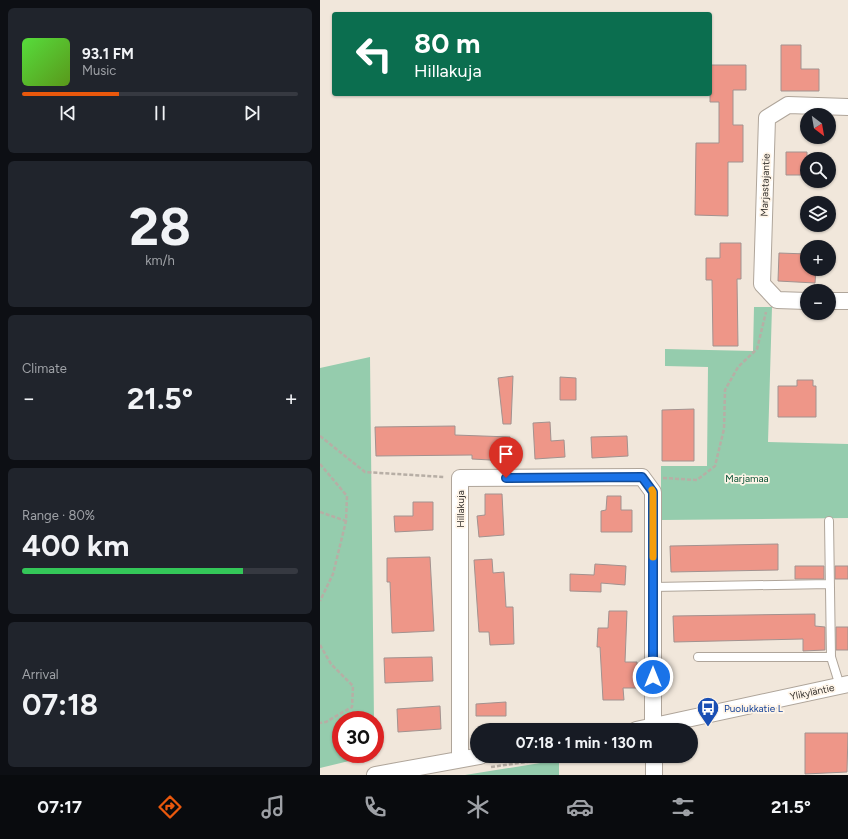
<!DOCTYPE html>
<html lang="en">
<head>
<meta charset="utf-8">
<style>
	:root { --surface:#171b24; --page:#20242c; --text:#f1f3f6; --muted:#9ea1a6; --line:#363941; --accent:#ea580c }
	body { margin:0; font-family:Figtree,sans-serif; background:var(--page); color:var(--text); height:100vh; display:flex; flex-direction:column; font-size:15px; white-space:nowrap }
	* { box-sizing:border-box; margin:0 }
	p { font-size:13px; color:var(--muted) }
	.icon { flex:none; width:22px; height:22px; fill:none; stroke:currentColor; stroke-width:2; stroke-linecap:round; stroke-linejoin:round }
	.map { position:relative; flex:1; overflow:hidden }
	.details { display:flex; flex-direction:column; gap:8px; padding:8px; background:#0d0f14; width:320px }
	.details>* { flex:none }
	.guide { position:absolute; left:12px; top:12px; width:380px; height:84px; border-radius:4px; box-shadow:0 1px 3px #0004; background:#0b6e4f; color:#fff; overflow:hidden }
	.needle { width:26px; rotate:149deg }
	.controls { position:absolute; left:480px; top:108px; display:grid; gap:8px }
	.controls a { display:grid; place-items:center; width:36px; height:36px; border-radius:50%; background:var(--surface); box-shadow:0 1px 3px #0004; font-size:20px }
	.speed { position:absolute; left:12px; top:711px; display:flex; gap:8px; font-size:20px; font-weight:700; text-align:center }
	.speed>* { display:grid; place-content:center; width:52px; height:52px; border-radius:50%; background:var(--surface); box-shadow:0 1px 3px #0004; line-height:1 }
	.speed .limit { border:6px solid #d22; background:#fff; color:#111 }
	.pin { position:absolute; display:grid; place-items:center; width:34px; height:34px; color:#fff; margin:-41px -17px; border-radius:50% 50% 50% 0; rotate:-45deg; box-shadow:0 0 4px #0007 }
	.pin .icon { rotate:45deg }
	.me { position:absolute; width:44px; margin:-22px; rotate:0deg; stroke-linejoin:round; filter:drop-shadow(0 0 3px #0008) }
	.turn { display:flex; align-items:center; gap:14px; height:84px; padding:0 16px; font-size:18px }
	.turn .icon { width:52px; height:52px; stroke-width:2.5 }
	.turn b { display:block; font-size:28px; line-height:34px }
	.big { font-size:30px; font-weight:700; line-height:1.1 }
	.details .widget { flex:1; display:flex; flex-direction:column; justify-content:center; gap:6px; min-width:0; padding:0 14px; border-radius:6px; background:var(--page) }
	.details .dial { align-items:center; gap:0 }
	.dial b { font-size:52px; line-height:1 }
	.song { display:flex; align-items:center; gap:12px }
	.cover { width:48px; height:48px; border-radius:6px; background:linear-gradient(135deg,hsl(110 70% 55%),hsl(90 70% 35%)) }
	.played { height:4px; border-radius:2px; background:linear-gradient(90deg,var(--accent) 35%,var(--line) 35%) }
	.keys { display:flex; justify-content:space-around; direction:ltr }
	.heat { display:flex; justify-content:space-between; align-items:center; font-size:22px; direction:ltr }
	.charge { height:6px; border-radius:3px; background:linear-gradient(90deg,#34c759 80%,var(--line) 0) }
	.trip { position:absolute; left:150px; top:723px; width:228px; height:40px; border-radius:20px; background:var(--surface); box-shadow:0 1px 3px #0004; font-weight:700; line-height:40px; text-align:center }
	.tabs { display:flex; height:64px; justify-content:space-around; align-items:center; background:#090b0e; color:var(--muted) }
	.tabs .icon { width:28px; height:28px }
	.tabs .on { color:var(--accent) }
	.tabs b { font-size:18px; color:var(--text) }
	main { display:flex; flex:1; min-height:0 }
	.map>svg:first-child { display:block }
	.green { fill:#95ccad }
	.building { fill:#ee9688; stroke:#a2928f }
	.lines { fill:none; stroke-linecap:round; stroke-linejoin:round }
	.lane-casing { stroke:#afa59a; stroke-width:10 }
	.street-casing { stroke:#afa59a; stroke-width:18 }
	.path { stroke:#b7aea5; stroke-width:2.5; stroke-dasharray:4 2; stroke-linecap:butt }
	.lane { stroke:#fff; stroke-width:8 }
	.street { stroke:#fff; stroke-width:16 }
	.route-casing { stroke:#114b97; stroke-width:10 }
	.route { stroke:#1a73e8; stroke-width:7 }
	.slow { stroke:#f59e0b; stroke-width:7 }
	.labels { text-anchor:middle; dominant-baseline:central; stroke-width:3.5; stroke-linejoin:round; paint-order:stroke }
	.street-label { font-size:10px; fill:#36322e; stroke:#fff5e8 }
	.park-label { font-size:10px; fill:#054e31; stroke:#fff5e8 }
	.transit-label { font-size:10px; fill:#164399; stroke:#fff5e8; text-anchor:start }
</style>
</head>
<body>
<main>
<section class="details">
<div class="widget">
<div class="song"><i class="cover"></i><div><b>93.1 FM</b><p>Music</p></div></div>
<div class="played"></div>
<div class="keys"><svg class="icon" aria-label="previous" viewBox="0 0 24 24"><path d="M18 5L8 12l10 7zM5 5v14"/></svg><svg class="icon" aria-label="pause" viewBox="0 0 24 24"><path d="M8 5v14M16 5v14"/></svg><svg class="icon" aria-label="next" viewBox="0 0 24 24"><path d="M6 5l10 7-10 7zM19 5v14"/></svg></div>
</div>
<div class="widget dial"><b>28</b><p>km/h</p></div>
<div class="widget"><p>Climate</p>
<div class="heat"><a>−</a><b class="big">21.5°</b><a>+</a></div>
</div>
<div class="widget"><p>Range · 80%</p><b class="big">400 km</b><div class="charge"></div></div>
<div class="widget"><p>Arrival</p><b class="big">07:18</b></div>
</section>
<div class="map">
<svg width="528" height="775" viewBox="0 0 528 775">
	<rect width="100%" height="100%" fill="#f1e7db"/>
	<path class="green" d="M434,307H452L448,442L528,444V518L341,520V466H387L388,367L345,366V349L433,351Z
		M50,357L54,720H21V754H54V755L0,768V368Z
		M239,760V775H145Z"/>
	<path class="building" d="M461,45H481V69H499V91H461Z
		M390,65H426V90H413V125H423V162H408V216L375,215L376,143H399V102H390Z
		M466,152H487V175H466Z
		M400,243H421V279H417L418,346H393L392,280H386V258H400Z
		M459,253L487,254V269H496L495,283L458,281Z
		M193,376L191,424H183L178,378Z
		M240,377L256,378V400H240Z
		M477,380H493V386H496V417H458V386H477Z
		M374,409V461H342V410Z
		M230,422L231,441L244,440L245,457L215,459L213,423Z
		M135,426V435L190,437L189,461L152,459V455L56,456L55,427Z
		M307,436L308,456L272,458L271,437Z
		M165,494H182L184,535L159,537L157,516L165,515Z
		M287,496H301V510H312V532H281V511L286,510Z
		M93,502H113V530L75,532L74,516H93Z
		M458,544V570L351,572L350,546Z
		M110,557L114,631L72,633L70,582H67V558Z
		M172,559L173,573L184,572L186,607H193L194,644L170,645L169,632H159L154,560Z
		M275,564L306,566L305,585L281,583V592L250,591V574L274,575Z
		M475,566H504V579H475Z
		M515,566H528V579H515Z
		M289,611H307L305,662H317L318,688H303L304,700H283L280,647H277L278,628H288Z
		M495,614V626L505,627V650L483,651V639L354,642L353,616Z
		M516,627H528V650H516Z
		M112,657L113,681L65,683L64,658Z
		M186,702V716H156V704Z
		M120,706L121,729L78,732L77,709Z
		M485,733H528L527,772L485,774Z"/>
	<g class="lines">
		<g class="lane-casing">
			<path id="lane" d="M509,521L511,657
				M333,587L510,584
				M378,657H511L520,686"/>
		</g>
		<g class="street-casing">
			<path id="street" d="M487,301L457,300L442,284L447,118L468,105L528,107
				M509,301H528
				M316,730L528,684
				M140,759V478L322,477L333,492V730
				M55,775L160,756
				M334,775V756"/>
		</g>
		<path class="path" d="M0,436L45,472L125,477
			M0,464L27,496L26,521L13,574L0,601
			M343,478L377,480L395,466L404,429L405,390L418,367L437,349L446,312
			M0,512L26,521
			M0,645L11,664L33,686L32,707L6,722L0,723
			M171,767L248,756"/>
		<use href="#lane" class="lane"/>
		<use href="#street" class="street"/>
	</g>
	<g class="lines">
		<g class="route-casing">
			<path id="route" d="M186,478L322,477L333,492V677"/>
		</g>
		<use href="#route" class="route"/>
		<path class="slow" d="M332,490L333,492V557"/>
	</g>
	<defs>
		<g id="bus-pin" transform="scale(1.15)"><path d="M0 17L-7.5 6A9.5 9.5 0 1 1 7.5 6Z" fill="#1a4fb4" stroke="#fff5e8"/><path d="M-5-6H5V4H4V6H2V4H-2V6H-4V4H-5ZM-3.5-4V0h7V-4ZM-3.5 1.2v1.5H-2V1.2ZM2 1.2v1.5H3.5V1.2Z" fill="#fff"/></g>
	</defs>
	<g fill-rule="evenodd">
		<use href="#bus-pin" x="388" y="708"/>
	</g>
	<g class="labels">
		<g class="street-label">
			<text transform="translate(445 185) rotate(-88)">Marjastajantie</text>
			<text transform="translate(140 509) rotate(-90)">Hillakuja</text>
			<text transform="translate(492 692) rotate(-12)">Ylikyläntie</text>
		</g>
		<g class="park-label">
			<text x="427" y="478">Marjamaa</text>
		</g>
		<g class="transit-label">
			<text x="404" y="708">Puolukkatie L</text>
		</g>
	</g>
</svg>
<div class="controls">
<a><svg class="needle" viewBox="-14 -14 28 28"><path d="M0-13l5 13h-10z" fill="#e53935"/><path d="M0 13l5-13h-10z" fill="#9ea1a6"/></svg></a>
<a><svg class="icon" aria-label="search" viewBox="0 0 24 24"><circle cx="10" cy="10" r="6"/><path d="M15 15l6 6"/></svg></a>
<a><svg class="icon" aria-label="layers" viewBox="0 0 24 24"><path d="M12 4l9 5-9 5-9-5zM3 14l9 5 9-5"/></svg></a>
<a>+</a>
<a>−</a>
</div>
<div class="speed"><div class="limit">30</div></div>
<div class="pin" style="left:186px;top:478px;background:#d93025"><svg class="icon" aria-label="arrive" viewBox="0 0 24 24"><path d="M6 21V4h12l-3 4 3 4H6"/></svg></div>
<svg class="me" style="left:333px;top:677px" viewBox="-20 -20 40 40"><circle r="17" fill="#1a73e8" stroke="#fff" stroke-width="3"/><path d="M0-11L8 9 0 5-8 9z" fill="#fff"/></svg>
<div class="trip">07:18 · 1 min · 130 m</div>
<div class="guide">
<div class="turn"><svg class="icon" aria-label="left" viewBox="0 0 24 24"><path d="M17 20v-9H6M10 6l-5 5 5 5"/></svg><div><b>80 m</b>Hillakuja</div></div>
</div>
</div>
</main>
<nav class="tabs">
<b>07:17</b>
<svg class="icon on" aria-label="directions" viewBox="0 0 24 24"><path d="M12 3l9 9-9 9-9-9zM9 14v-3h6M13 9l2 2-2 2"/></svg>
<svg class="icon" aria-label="music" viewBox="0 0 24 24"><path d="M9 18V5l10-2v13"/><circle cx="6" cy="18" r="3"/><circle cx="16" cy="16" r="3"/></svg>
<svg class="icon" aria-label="phone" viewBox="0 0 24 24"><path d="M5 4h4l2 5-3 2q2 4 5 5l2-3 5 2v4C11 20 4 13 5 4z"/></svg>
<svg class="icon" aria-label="climate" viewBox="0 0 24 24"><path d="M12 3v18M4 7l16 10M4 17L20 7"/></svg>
<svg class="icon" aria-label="car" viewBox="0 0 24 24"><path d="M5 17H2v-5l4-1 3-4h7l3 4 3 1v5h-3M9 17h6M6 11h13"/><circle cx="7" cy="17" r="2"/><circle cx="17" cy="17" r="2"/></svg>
<svg class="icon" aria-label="filters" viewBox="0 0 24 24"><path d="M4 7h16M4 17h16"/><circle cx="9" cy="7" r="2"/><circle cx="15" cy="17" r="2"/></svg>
<b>21.5°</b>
</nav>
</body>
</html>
